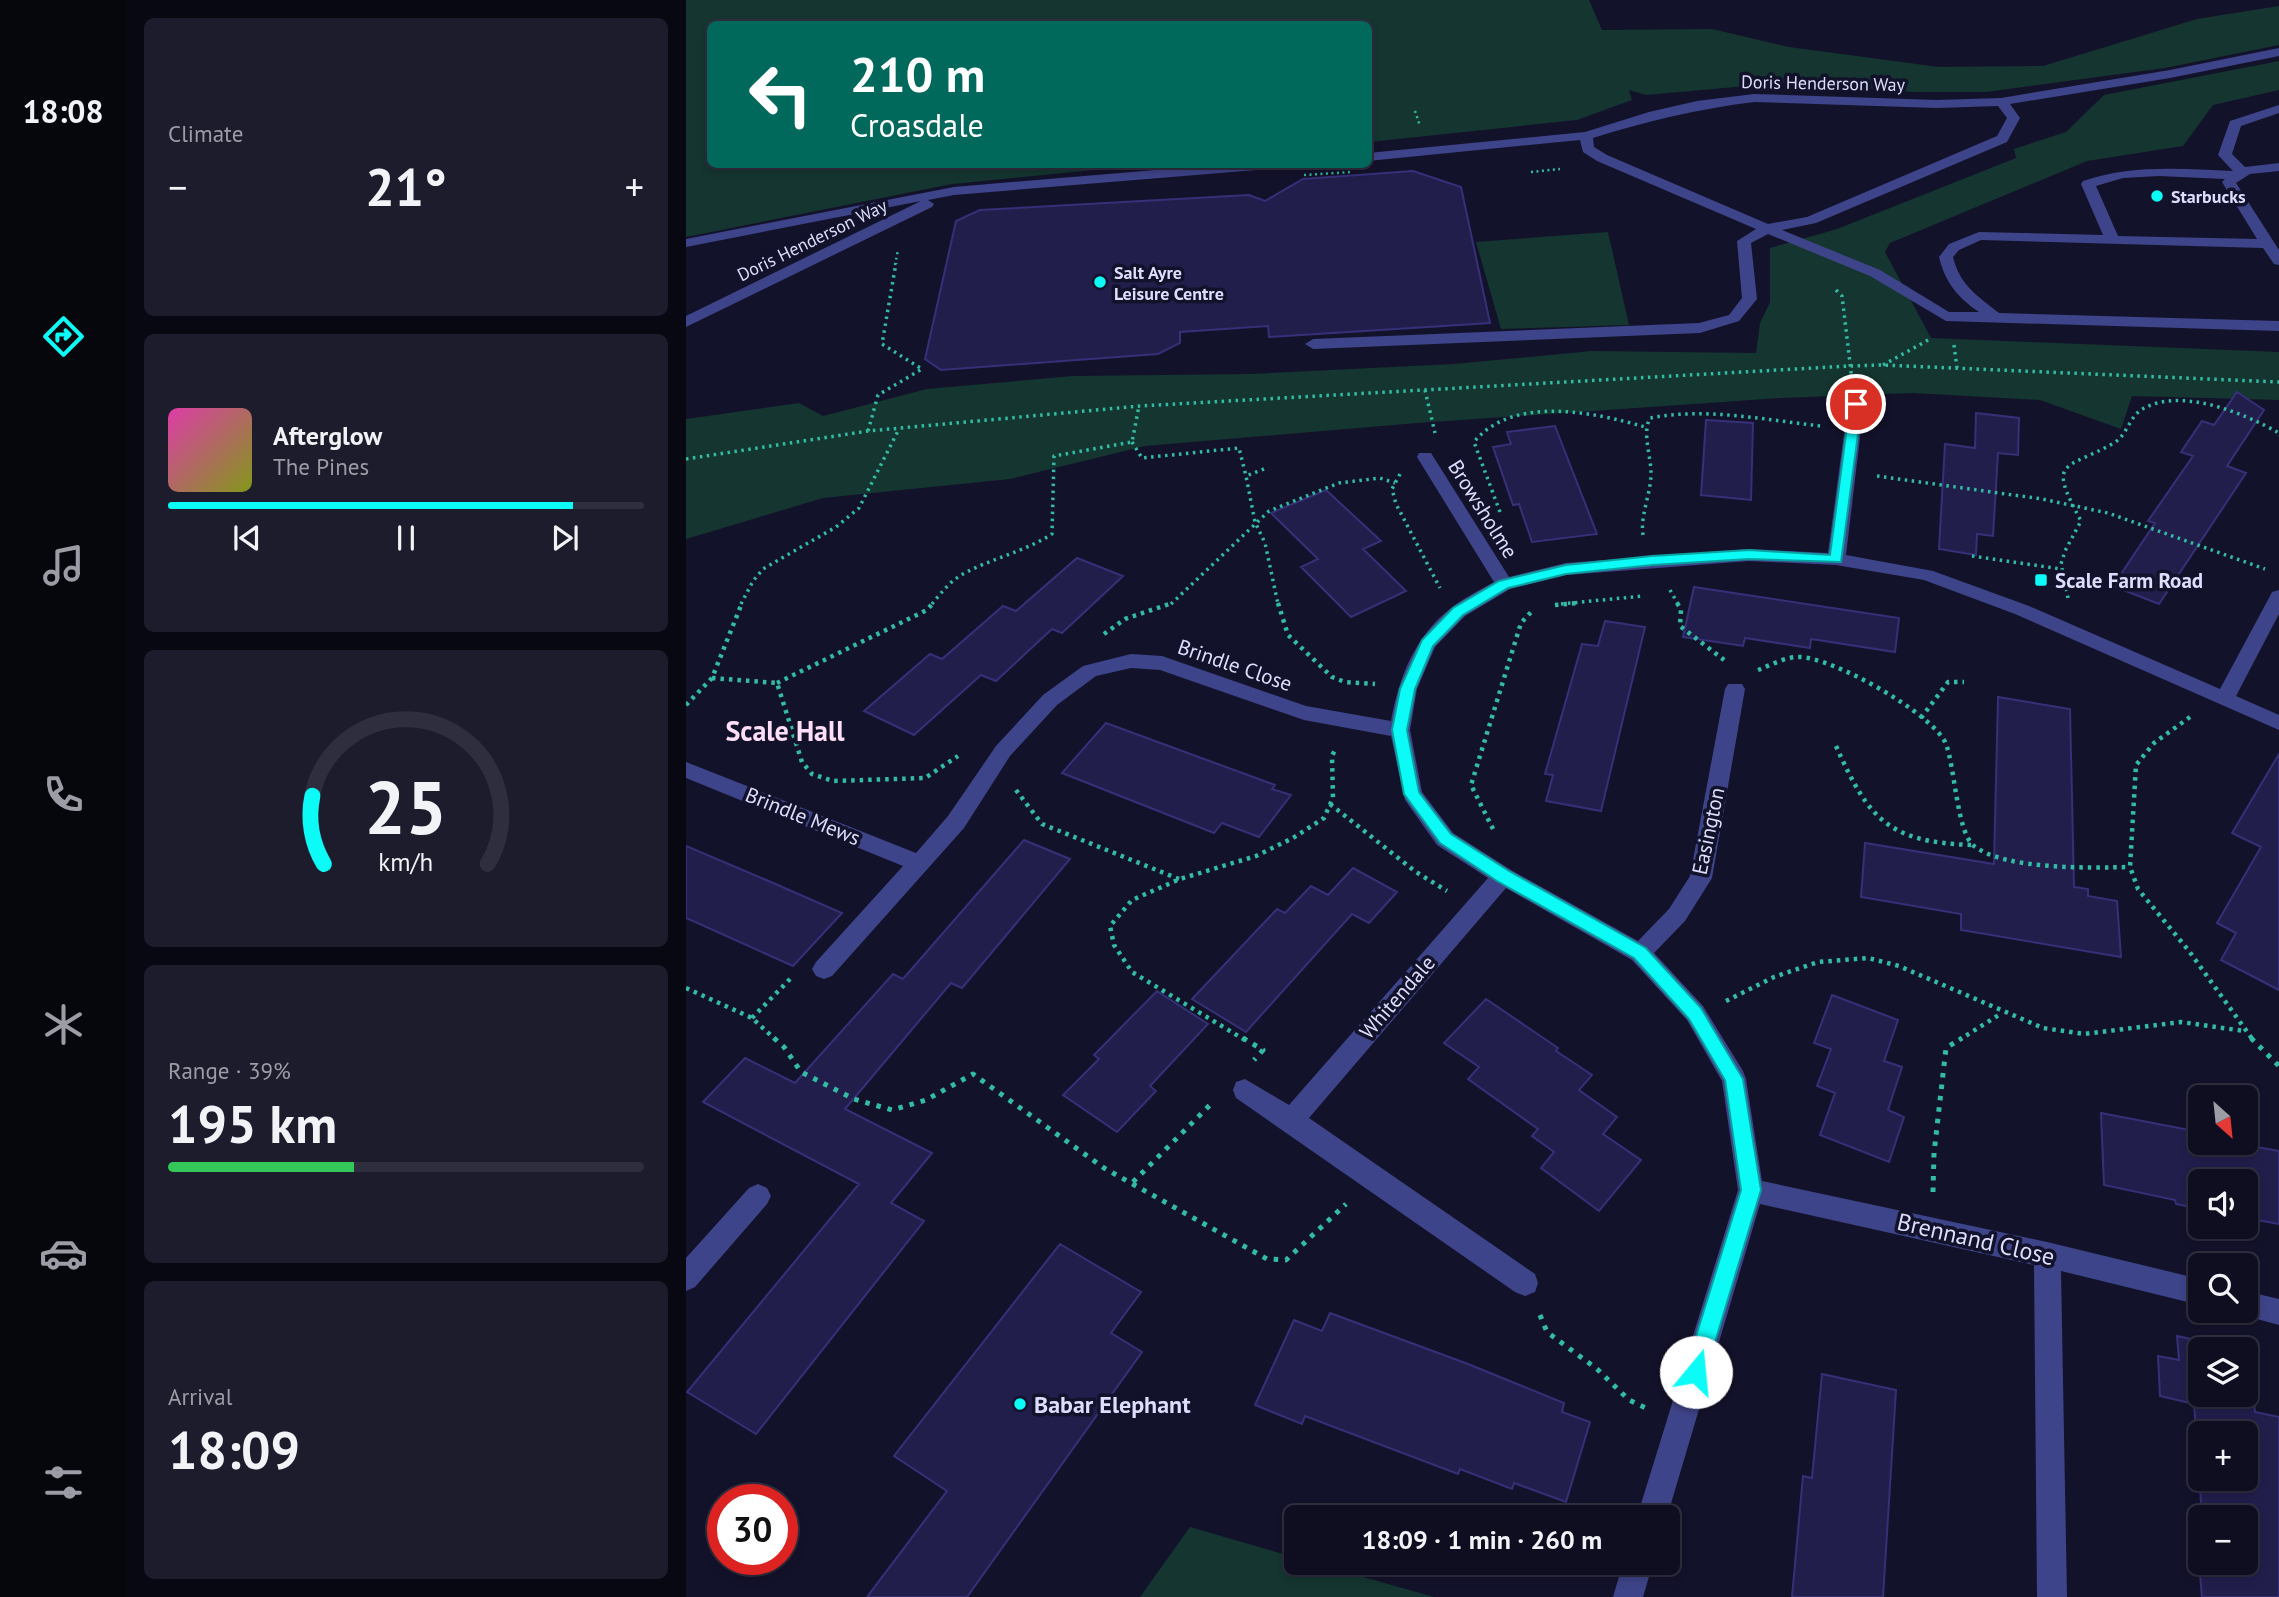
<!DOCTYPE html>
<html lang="en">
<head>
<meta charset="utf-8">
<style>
	:root { --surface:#0e0e20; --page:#1c1c2d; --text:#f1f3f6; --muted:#9b9ca5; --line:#2e2e3e; --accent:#0cfbf7 }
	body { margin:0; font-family:"PT Sans",sans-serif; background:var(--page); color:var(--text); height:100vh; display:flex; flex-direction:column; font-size:26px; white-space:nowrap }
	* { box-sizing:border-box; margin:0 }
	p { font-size:23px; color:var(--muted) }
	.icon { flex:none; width:38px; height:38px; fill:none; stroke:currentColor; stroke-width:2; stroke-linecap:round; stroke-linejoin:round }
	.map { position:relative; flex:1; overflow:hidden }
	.side { display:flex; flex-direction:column; gap:18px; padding:18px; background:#080812; width:560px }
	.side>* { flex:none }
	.hud { position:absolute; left:21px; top:21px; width:665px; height:147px; border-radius:10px; box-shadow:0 4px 10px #0003,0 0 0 2px var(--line); background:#00695c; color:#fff; overflow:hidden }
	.needle { width:46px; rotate:153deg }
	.tools { position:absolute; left:1502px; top:1085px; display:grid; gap:14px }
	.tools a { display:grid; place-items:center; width:70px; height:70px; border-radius:10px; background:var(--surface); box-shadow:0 4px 10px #0003,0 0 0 2px var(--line); font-size:35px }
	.speed { position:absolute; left:21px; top:1484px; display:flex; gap:14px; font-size:35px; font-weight:700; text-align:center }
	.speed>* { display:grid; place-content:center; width:91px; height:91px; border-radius:50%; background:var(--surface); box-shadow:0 4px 10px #0003,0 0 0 2px var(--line); line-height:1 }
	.speed .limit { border:10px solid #d22; background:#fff; color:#111 }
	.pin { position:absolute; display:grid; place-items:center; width:60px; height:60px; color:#fff; margin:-30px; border:4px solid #fff; border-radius:50%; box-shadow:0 2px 7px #0007 }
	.me { position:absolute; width:77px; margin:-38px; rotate:17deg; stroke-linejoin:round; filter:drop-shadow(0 0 5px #0008) }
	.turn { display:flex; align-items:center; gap:24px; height:147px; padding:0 28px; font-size:32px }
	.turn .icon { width:91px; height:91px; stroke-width:2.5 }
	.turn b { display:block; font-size:49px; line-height:60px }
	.big { font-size:52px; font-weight:600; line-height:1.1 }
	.side .tile { flex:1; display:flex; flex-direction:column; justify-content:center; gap:10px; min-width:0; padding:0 24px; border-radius:10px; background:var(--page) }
	.side .dial { align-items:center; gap:0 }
	.dial svg { height:182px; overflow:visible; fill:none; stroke:var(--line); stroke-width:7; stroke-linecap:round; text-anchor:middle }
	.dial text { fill:var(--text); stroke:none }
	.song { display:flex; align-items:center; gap:21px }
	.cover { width:84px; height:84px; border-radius:10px; background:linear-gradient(135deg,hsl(320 70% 55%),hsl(70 70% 35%)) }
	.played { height:7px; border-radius:4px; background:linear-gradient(90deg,var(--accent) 85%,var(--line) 85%) }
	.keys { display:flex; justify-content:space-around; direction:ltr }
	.heat { display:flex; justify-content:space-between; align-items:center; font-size:38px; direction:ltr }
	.charge { height:10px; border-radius:5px; background:linear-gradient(90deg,#34c759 39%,var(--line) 0) }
	.trip { position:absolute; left:598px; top:1505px; width:396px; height:70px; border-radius:10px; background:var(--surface); box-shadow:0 4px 10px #0003,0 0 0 2px var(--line); font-weight:600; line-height:70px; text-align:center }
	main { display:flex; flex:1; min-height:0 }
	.tab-bar { display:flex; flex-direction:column; width:126px; justify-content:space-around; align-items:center; background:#06060d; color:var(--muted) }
	.tab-bar .icon { width:49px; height:49px }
	.tab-bar .selected { color:var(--accent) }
	.tab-bar b { font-size:32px; color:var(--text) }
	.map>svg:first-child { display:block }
	.green { fill:#153530 }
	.building { fill:#221e4c; stroke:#363078; stroke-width:2; fill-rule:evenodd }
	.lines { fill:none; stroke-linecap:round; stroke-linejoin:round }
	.path-far3 { stroke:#33bca4; stroke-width:2.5; stroke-dasharray:2 3.5; stroke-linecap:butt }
	.path-far2 { stroke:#33bca4; stroke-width:3.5; stroke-dasharray:2.5 4.5; stroke-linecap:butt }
	.path-far1 { stroke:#33bca4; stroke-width:4.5; stroke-dasharray:3.5 5; stroke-linecap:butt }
	.path { stroke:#33bca4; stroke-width:5; stroke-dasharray:4.5 7; stroke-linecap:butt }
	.minor { fill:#3e4489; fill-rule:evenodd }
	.route { fill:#0cfbf7; stroke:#08a3a1; stroke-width:2 }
	.poi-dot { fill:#0cfbf7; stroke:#13122b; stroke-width:2.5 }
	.labels { text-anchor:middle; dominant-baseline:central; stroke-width:7; stroke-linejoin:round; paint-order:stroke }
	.far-street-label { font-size:18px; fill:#ddddfe; stroke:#13122b }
	.far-poi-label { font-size:18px; font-weight:bold; fill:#ddddfe; stroke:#13122b; text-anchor:start }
	.street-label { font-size:21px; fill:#ddddfe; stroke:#13122b }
	.poi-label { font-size:21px; font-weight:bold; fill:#ddddfe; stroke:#13122b; text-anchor:start }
	.near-street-label { font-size:24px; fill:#ddddfe; stroke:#13122b }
	.near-poi-label { font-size:24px; font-weight:bold; fill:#ddddfe; stroke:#13122b; text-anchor:start }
	.district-label { font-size:28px; font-weight:bold; fill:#fedff7; stroke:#13122b }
</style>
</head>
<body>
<main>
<nav class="tab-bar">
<b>18:08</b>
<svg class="icon selected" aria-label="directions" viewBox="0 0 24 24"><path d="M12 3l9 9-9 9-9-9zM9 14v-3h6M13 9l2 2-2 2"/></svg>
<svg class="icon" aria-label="music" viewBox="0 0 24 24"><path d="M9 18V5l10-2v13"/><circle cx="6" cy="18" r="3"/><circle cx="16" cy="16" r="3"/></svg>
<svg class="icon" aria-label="phone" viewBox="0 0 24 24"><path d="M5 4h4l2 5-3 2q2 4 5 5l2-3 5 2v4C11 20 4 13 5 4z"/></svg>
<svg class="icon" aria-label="climate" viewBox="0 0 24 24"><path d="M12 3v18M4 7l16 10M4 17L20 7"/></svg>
<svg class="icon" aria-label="car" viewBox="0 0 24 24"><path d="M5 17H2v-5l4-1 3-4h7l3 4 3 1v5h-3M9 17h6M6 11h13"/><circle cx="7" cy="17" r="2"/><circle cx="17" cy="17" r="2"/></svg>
<svg class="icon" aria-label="filters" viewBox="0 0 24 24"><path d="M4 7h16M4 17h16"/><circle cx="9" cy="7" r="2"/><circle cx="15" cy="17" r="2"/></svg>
</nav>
<section class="side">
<div class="tile"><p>Climate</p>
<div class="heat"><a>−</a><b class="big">21°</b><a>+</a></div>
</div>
<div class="tile">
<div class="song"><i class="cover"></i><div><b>Afterglow</b><p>The Pines</p></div></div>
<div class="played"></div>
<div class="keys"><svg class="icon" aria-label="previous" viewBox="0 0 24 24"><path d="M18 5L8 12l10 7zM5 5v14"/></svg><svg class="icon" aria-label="pause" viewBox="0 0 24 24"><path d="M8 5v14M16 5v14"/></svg><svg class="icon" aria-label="next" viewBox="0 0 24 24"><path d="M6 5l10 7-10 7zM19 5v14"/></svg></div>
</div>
<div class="tile dial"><svg viewBox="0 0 100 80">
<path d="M14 69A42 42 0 1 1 86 69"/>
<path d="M14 69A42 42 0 0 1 9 39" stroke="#0cfbf7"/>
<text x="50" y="56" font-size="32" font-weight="700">25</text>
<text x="50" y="72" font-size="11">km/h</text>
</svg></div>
<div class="tile"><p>Range · 39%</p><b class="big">195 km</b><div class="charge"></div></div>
<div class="tile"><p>Arrival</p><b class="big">18:09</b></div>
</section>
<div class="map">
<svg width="1593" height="1597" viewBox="0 0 1593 1597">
	<rect width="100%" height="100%" fill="#13122b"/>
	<path class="green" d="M0,0H903L916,30L1026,29L1103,47L1253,67L1357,66L1511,19L1593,6V45L1479,68L1300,92H1228L1104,82L960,95L943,90L946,100L891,120L683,142L682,24H24V164L458,165L266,184L0,237Z
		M1593,61V90L1527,105L1497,146L1401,161L1204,243L1199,252L1245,338L1593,352V400L1446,396L1435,429L1354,400L1227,393L1094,398L731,423L459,446L324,479L137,498L0,539V419L113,403L137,416L241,389L387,376L564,374L768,364L906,351L1070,353L1074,323L1084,302V248L1151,229L1330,158L1328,149L1380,132L1418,95Z
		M922,232L943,325L815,329L790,242Z
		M504,1527L611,1558V1563H628L748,1597H454Z"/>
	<path class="building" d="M727,171L775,187L804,323L583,337L582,326L494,332V343L472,354L255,370L239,359L270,221L294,210L563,195L579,201L617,179Z
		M1551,392L1578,410L1541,466L1560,473L1473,604L1427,586L1469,523L1462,521L1507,456L1495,452L1516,421L1528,425Z
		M1290,413L1333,418L1332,455L1312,453L1307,536L1291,534L1290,555L1253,549L1259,444L1289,448Z
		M1020,420L1067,423L1065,500L1015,495Z
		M869,426L911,534L846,542L833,504L827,505L807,447L825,444L821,432Z
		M640,490L695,541L677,549L720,591L665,617L615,567L632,559L585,513Z
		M391,558L437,576L376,633L366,629L310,681L295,675L228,735L178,711L244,654L256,659L317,606L330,611Z
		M1008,587L1213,618L1209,652L1125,639L1124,648L1059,638L1057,646L997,637Z
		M919,621L959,627L915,811L860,801L867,775L859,774L896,644L912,646Z
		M1312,697L1384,709L1388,887L1402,889V896L1431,901L1435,957L1275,930V914L1175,897L1179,843L1308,864Z
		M420,723L589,785L586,789L605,795L573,837L536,823L528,833L376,773Z
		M1593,754V990L1535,960L1550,933L1531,923L1575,847L1546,833Z
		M338,840L384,859L276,988L265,983L159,1109L246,1153L205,1203L238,1221L70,1434L1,1392L173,1184L17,1102L59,1058L109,1083L207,974L217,979Z
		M0,846L78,879L156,913L107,966L0,918Z
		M667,868L711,892L683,923L666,914L560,1032L506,999L591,909L599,913L625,886L642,895Z
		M471,991L522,1024L464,1086L470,1091L431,1132L377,1095L413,1059L408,1055Z
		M1146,995L1212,1020L1198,1061L1216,1067L1202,1110L1218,1117L1203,1162L1134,1135L1149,1093L1131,1086L1145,1049L1128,1043Z
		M800,999L872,1048L870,1051L906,1075L893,1090L931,1117L917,1134L955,1160L913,1211L855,1168L868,1152L846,1136L852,1129L782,1079L793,1067L758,1043Z
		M1415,1113L1514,1132V1143H1549L1593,1151V1224L1559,1218V1181H1514V1209L1490,1204L1489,1200L1418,1185Z
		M374,1244L455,1292L425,1333L456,1352L281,1597H181L261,1491L208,1456Z
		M644,1313L782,1364L878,1403L876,1412L904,1422L880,1502L828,1483L826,1489L774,1469L772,1474L619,1416L616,1424L569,1405L608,1320L636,1331Z
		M1491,1336L1553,1349H1514V1395H1559V1351H1563L1569,1412L1593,1417V1597H1516L1510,1529H1514V1563H1559V1517H1516L1508,1404L1474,1396L1472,1356L1493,1360ZM1514,1433H1559V1479H1514Z
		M1136,1374L1210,1390L1197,1597H1106L1117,1476L1126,1478Z"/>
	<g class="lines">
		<path class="path-far3" d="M729,111L734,126
			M845,172L874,169
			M618,175L665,172
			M209,265L212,250"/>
		<path class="path-far2" d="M1150,290L1156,296L1166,380
			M1268,345L1271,368
			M1197,365L1244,339
			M739,390L749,433
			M182,431L192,395L236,369L196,344L210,263
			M446,442L456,458L553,448L560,476
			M0,459L182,431L454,406L1163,366L1196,365L1593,382
			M578,469L560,476L569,522L579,543L592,604
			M714,474L706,489L710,504L754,588
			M1191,476L1356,499L1422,513L1579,569
			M814,512L788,442C826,395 908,412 959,427
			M957,535C954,515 965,494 965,473C965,456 956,433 964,418C1020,407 1079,420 1135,426
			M1286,556L1375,569
			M984,590L992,604
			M1382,598L1375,564L1379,551L1395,521C1361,458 1378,471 1428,443C1441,435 1443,418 1455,410C1493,386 1558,413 1593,433
			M55,604L67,581L77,569L150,527L173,508L213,429
			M246,604C255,593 264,581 277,574C306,558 338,552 366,534L368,456L446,442L453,406
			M485,604L583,511L653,483L694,478L709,483
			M875,604L957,596"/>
		<path class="path-far1" d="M592,603L602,635L646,677L659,682L689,684
			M991,603L995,609L994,626L1042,663
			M869,605L892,603
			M418,634L439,619L486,603
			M1072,670C1085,665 1099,657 1112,657C1145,656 1248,714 1260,744C1269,768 1271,833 1288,846C1319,870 1405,868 1444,867
			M26,678L91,683L116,762L126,774L147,781L239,778L272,756
			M91,683L241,610L247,603
			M0,705L26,678L56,603
			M1504,717L1468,743L1450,765L1444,867L1452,889L1503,951L1567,1040
			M1235,718L1262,682H1278
			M1150,746C1183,820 1203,842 1285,845
			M330,790L356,824L493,879
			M644,804L730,872L761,891
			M807,829L785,785L835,623L847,610
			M0,988L66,1018L90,1040
			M1040,1001L1088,977L1132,962L1182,958L1213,966L1357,1028L1398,1034L1495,1022L1558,1031
			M66,1018L105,978
			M559,1040L446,972L428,945L424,926L446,900L494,879L570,856L607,838L638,818L647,798L646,756L650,748
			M1273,1040L1316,1013"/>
		<path class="path" d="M88,1038L98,1047L115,1072L168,1099L206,1110L240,1100L287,1074L418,1168L581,1259L600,1260L660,1204
			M557,1038L577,1050L568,1060
			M1565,1038L1593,1066
			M447,1182L526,1103
			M1247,1192L1248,1153L1260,1048L1276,1038
			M854,1315L861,1332L911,1369L943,1400L962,1409"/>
		<path class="minor" d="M1593,48V56L1484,78L1324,104L1334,118L1321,142L1130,223L1096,230L1194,270L1263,312H1293C1272,298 1259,282 1253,257L1263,244L1293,232L1417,235L1395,184L1397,181C1447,164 1496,169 1547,171L1532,155L1544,121L1593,105V113L1555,126L1546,154L1559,167L1593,163V171L1564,174L1550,183L1593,250V265L1588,264L1577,248L1295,240L1273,250L1267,257C1274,286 1292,296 1313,313L1593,321V331L1260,321L1184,276L1082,234L1065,243L1071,299L1053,321L1014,333L627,349L619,344L627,339L1013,323L1043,315L1056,298L1051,241L1070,229L911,161L897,152L894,140L682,161V153L899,132L963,112L1011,101L1068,94L1251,100L1315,98L1484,70ZM1068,102L1251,108L1312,106L1321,118L1311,136L1121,217L1082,224L921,155L908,147L907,138C961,121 1012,109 1068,102ZM1473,176L1539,179L1536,182L1571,239L1432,236L1410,186L1437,178Z
			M540,164H600L594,168L268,195L242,200L248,204L246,207L0,327V316L235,201L0,247V239L268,187Z
			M1170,399L1178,404L1160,555L1247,571L1343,606L1534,689L1584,596L1586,592L1593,590V614L1550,696L1593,715V730L1329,614L1238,580L1150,565L1063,561L880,575L824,589L779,616L749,647L731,689L724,730L736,792L767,833L825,870L952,941L983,909L1004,876L1039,689L1042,684H1056L1059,689L1026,878L999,921L968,953L1017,1006L1057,1071L1060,1079L1076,1181L1361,1242L1514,1279V1305L1375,1271L1381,1597H1351L1348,1265L1074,1204L981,1517H951L1052,1190L1036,1081L1001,1020L946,960L820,888L623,1118L849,1274L852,1283L849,1292L839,1296L829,1292L550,1098L547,1090L550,1082L559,1079L603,1105L802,878L751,845L719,800L705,736L618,720L474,670L445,668L410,676L371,705L324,756L278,828L146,976L138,979L130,976L126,969L130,962L217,866L0,778V762L230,853L262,816L310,746L357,695L397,666L445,654L476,656L620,706L705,721C713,677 729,636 765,608C778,598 794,590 808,582L731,457L733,453H745L823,577L880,563L1063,549L1142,553L1162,404Z
			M72,1184L81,1188L85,1196L81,1204L9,1287L0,1291V1258L63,1188Z
			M1559,1291L1593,1299V1325L1549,1313L1548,1311H1559Z
			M937,1563H967L957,1597H927Z"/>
	</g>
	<path class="route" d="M1170,400L1176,404L1155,562L1063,559L966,565L880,574L822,588L777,615L747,646L729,689L721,730L733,792L765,834L823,871L960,948L1015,1008L1057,1079L1075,1190L1020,1372L1017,1380L1010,1383L1002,1380L999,1372L1055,1190L1039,1080L1003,1019L948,958L811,881L754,843L718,794L706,730L714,689L736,640L767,608L813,581L880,565L966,556L1063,550L1144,555L1164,404Z"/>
	<g class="poi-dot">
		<circle cx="1471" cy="196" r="7"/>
		<circle cx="414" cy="282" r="7"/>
		<rect x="1348" y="573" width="14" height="14" rx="3.5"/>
		<circle cx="334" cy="1404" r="7"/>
	</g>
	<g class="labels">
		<g class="far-street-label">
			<text transform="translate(1137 83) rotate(1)">Doris Henderson Way</text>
			<text transform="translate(126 240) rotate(-26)">Doris Henderson Way</text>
		</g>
		<g class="far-poi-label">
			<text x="1485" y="196">Starbucks</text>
			<text x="428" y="272">Salt Ayre<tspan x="428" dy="21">Leisure Centre</tspan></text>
		</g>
		<g class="street-label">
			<text transform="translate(797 509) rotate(58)">Browsholme</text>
			<text transform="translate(549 665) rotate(19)">Brindle Close</text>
			<text transform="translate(117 816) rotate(22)">Brindle Mews</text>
			<text transform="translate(1022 831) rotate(-78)">Easington</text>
			<text transform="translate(711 997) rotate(-49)">Whitendale</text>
		</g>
		<g class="poi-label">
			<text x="1369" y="580">Scale Farm Road</text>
		</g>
		<g class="near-street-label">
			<text transform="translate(1290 1239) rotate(13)">Brennand Close</text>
		</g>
		<g class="near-poi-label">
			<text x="348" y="1404">Babar Elephant</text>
		</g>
		<g class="district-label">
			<text x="99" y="730">Scale Hall</text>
		</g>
	</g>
</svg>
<div class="tools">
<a><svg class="needle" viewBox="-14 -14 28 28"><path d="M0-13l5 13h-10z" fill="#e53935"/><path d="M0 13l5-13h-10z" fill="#9b9ca5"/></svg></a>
<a><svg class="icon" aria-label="sound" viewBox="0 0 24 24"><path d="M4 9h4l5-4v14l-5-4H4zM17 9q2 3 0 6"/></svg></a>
<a><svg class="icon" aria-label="search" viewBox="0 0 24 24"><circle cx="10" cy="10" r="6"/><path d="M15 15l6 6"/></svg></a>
<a><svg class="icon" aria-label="layers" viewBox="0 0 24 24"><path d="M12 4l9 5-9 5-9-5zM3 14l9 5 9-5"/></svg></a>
<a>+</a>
<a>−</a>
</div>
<div class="speed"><div class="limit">30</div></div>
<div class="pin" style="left:1170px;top:404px;background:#d93025"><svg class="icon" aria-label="arrive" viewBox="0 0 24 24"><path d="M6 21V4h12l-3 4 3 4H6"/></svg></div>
<svg class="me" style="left:1010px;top:1372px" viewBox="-20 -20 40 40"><circle r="19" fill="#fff"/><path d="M0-13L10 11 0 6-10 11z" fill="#0cfbf7"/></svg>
<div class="trip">18:09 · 1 min · 260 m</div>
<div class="hud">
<div class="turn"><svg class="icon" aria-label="left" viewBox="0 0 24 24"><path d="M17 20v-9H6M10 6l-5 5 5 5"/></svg><div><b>210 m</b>Croasdale</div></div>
</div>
</div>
</main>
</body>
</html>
